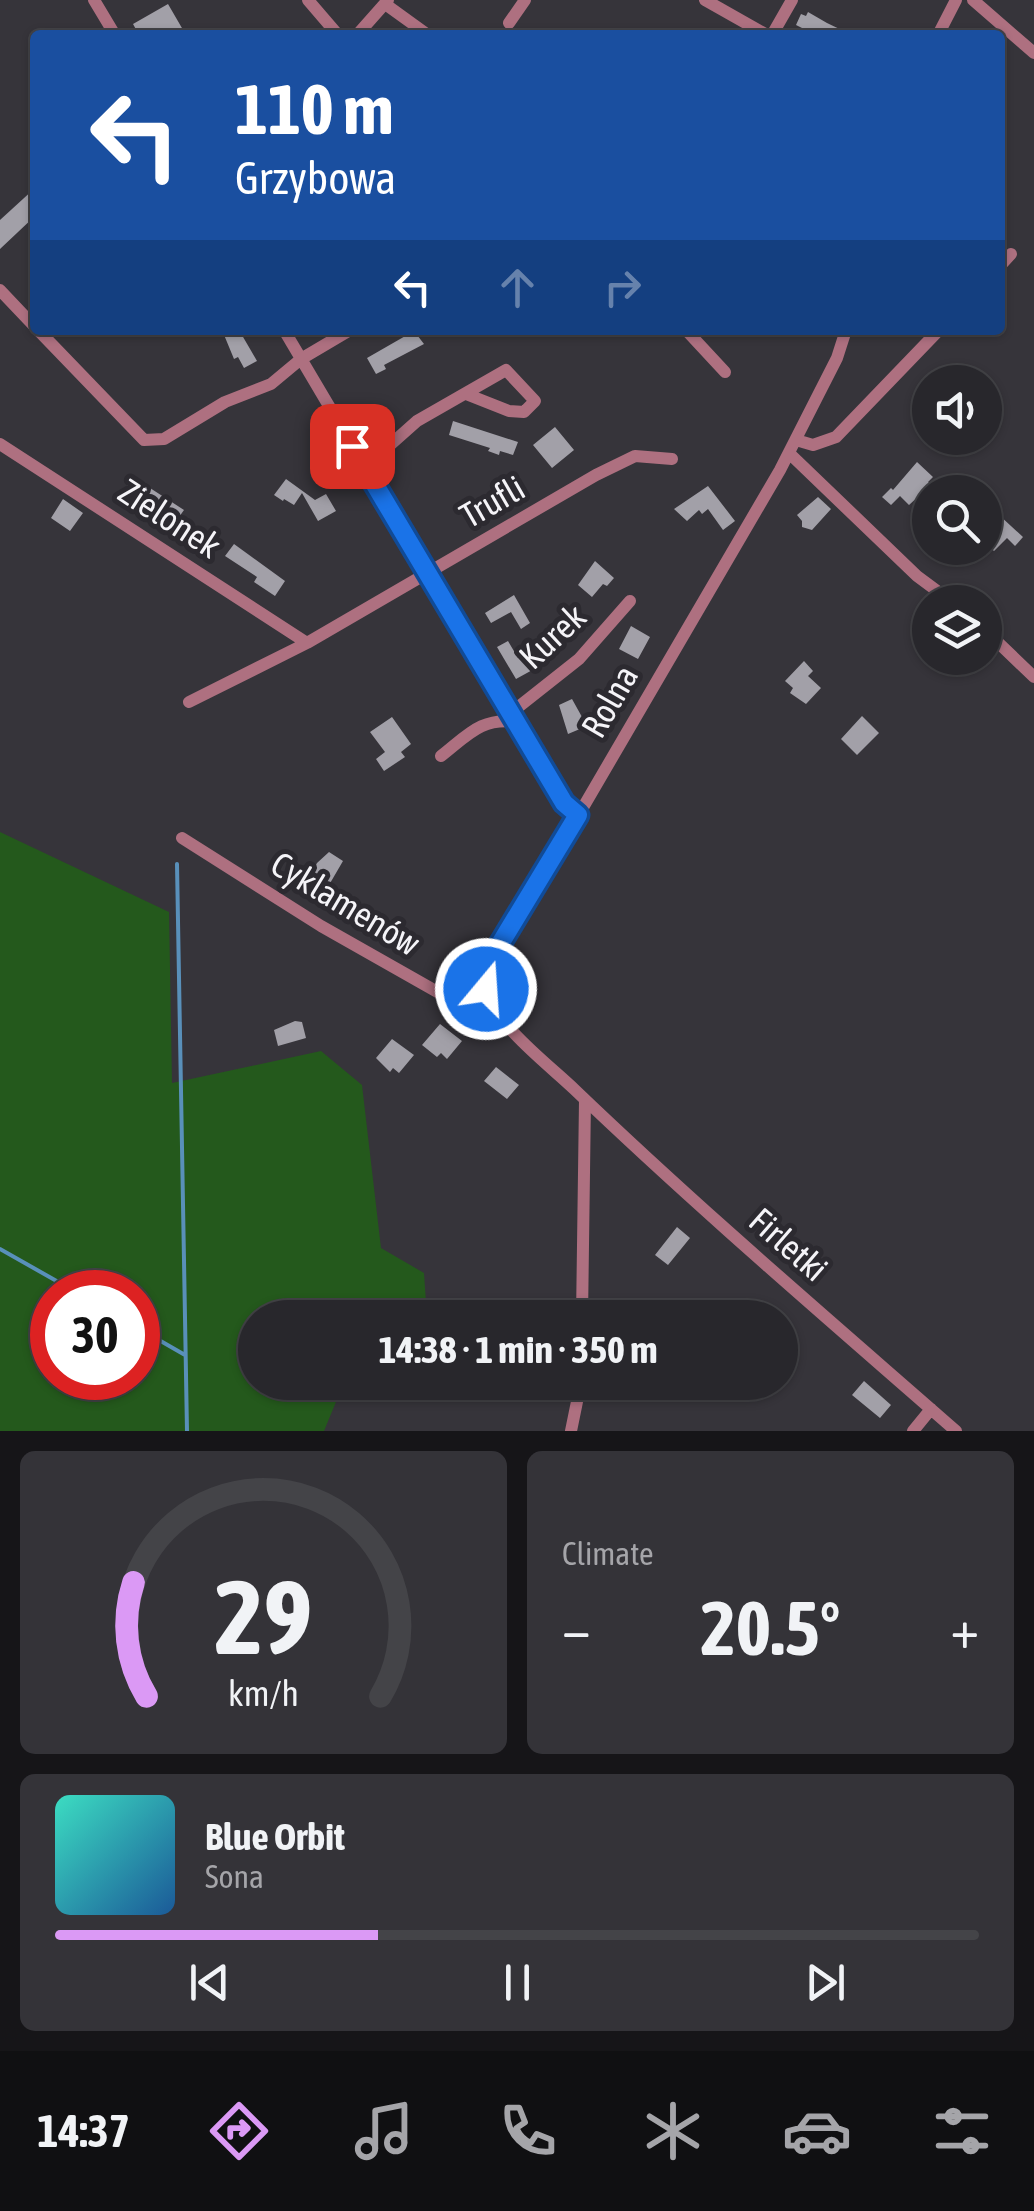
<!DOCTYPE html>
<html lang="en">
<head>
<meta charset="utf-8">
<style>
	:root { --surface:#28272c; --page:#343338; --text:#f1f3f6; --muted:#a5a5a9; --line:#444448; --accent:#db99f5 }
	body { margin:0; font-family:"Asap Condensed",sans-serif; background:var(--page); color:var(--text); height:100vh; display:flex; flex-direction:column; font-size:38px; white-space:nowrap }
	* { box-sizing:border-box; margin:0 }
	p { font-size:32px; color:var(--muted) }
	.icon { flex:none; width:55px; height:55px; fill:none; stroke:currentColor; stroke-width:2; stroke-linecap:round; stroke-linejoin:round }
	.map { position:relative; height:1431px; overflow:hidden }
	.panel { display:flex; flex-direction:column; gap:20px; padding:20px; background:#161518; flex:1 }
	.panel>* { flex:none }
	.hud { position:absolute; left:30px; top:30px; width:975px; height:305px; border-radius:10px; box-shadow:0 2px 8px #0004,0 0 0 2px var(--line); background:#1a4fa0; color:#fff; overflow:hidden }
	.controls { position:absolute; left:912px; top:365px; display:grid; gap:20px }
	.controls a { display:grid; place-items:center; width:90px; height:90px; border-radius:50%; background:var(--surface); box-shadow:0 2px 8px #0004,0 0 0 2px var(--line); font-size:50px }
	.speed { position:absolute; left:30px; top:1270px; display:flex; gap:20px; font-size:50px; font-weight:700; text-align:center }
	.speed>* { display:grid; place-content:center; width:130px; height:130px; border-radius:50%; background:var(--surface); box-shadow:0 2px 8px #0004,0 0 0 2px var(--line); line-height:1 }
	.speed .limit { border:15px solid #d22; background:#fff; color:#111 }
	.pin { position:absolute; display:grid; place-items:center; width:85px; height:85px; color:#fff; margin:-42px; border-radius:20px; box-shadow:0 5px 15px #0006 }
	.me { position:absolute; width:110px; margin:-55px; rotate:18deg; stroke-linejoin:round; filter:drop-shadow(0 0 8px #0008) }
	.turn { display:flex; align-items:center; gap:35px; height:210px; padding:0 40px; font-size:45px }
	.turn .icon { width:130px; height:130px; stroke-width:2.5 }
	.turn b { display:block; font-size:70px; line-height:85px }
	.lanes { display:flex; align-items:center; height:95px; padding:0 40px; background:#0003; justify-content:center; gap:50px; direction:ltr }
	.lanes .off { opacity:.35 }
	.big { font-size:75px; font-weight:700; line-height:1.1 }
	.panel .widget { flex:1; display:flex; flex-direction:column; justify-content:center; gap:15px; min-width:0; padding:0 35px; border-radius:15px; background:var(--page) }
	.panel .dial { align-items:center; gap:0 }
	.dial svg { height:260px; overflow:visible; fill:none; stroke:var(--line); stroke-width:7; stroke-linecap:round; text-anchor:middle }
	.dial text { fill:var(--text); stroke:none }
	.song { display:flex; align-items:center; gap:30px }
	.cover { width:120px; height:120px; border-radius:15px; background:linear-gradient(135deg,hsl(170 70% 55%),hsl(210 70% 35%)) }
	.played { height:10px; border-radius:5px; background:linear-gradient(90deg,var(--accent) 35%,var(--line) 35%) }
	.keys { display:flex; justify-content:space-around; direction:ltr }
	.heat { display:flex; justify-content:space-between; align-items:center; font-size:55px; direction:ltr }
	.panel .tiles { flex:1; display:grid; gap:20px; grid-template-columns:1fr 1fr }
	.widget:last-child { grid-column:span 2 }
	.trip { position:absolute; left:238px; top:1300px; width:560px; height:100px; border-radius:50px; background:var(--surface); box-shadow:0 2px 8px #0004,0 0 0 2px var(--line); font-weight:700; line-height:100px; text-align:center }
	.dock { display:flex; height:160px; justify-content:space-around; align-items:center; background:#101012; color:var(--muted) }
	.dock .icon { width:70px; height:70px }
	.dock .on { color:var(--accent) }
	.dock b { font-size:45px; color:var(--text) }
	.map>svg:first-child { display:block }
	.green { fill:#24591c; fill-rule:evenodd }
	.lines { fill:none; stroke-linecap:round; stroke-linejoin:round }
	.stream { stroke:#5990ba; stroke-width:4 }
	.building { fill:#a2a0a8 }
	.minor { stroke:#ae7080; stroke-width:12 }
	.route-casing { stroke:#114b97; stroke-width:25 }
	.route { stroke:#1a73e8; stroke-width:18 }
	.labels { text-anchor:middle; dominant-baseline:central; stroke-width:10; stroke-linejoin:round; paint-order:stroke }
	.street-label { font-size:35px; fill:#f5f4f8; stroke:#2c2a30 }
</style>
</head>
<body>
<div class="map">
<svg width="1034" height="1431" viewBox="0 0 1034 1431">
	<rect width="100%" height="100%" fill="#36343a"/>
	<path class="green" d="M0,832L169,912L172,1083L321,1051L362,1085L381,1248L424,1273L427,1317L255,1318V1382L366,1383L338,1397L324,1431H0ZM52,1292H138V1378H52Z"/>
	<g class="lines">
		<path class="stream" d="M177,864L187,1431
			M0,1249L76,1292
			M138,1328L185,1355"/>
	</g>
	<path class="building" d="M168,4L186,35H139L133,24Z
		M808,12L827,23L852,35H816L796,25L801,14L806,16Z
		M35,188V216L0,249V220Z
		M222,330H239L257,361L244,368L238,357L234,359Z
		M414,331L424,344L384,365L386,369L376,374L367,358Z
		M453,421L518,442L513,455L500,451L499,455L488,451L490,448L449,435Z
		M555,427L574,450L552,468L533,445Z
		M917,462L933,477L928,482L931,485L909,505L900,496L891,505L882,497L891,488L893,490Z
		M133,477L184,510L174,524L143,502L122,493Z
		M286,479L315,500L326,494L336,511L318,521L302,493L294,505L284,499L283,501L274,495Z
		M708,486L735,521L723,530L708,509L702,514L699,510L687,521L674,509Z
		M818,497L831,509L812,530L802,527V521L797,515Z
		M63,499L83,513L70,531L51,518Z
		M998,514L1023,537L1015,546L1007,538L994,551L989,547L985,548V536L991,530L987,525Z
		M234,544L285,581L275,596L254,582L257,577L225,556Z
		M595,561L614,578L607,586L603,584L592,597L578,585Z
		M514,595L530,623L521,629L511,612L491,623L485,613Z
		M631,626L650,637L638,659L619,649Z
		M508,641L518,658L527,653L536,668L516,679L497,647Z
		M804,661L813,671L808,676L821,688L806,704L790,693L793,688L785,681Z
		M572,699L587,726L568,734L559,705Z
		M862,716L879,733L857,755L841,739Z
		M392,717L411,744L401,752L405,757L384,771L376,759L385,752L370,732Z
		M329,852L343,861L322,897L311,889L313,886L307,882L317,863Z
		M295,1021L302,1022L306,1038L278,1046L274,1030Z
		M440,1024L462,1041L447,1059L441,1053L437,1057L422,1045Z
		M392,1039L414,1055L399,1073L393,1068L390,1072L376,1058Z
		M496,1067L519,1085L507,1099L484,1081Z
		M677,1227L690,1238L668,1265L655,1255Z
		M864,1381L891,1405L880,1418L852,1395Z"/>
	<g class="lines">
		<path class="minor" d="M94,0L115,35
			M308,0L338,35
			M705,0L767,35
			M973,0L1034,53
			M385,4L428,35
			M509,23L525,0
			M357,35L388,0
			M772,35L792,0
			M938,35L956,0
			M1000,266L1011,254
			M0,290L35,327
			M38,330L144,440L164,439L225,402L271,384L301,359L350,330
			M284,330L564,803L578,815
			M686,330L725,372
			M846,330L837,358L780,470L522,912C506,935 479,963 488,993C497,1026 549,1065 574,1089C697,1207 827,1318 956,1431
			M796,440L813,445L836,437L939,330
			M0,444L307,643
			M789,453L917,576L952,602
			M369,475L390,445L417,421L506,370L535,401L524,412L509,411L466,394
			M985,630L1034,677
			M189,702L307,643L596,475L635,456L672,459
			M512,712L579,659L630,601
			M441,756C468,735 481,717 517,722
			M182,838L321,926L441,994L461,995L486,989
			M582,1318L585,1100
			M571,1431L581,1382
			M913,1431L931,1409"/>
	</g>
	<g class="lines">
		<g class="route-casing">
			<path id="route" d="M352,446L564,803L578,815L494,954L486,975V989"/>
		</g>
		<use href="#route" class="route"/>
	</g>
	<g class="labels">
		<g class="street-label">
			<text transform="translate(492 501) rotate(-30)">Trufli</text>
			<text transform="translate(170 518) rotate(33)">Zielonek</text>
			<text transform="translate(552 636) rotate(-43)">Kurek</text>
			<text transform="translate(609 701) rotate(-60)">Rolna</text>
			<text transform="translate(346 903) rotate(31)">Cyklamenów</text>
			<text transform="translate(789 1244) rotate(41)">Firletki</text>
		</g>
	</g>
</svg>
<div class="controls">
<a><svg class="icon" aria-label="sound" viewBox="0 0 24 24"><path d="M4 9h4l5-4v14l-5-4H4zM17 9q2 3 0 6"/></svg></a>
<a><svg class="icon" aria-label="search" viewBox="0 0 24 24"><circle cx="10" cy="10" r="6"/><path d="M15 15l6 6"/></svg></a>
<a><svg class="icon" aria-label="layers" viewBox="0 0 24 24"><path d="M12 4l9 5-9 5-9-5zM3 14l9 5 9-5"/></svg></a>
</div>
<div class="speed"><div class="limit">30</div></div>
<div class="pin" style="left:352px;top:446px;background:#d93025"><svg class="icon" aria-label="arrive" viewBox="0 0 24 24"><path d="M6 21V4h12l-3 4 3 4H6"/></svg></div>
<svg class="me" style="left:486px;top:989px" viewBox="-20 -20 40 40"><circle r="17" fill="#1a73e8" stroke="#fff" stroke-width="3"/><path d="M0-11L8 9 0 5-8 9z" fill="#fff"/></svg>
<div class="trip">14:38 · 1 min · 350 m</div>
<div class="hud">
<div class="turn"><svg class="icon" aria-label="left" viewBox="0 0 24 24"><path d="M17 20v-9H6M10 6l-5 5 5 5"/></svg><div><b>110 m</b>Grzybowa</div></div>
<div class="lanes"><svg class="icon" aria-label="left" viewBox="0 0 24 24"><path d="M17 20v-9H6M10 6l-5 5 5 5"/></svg><svg class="icon off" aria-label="ahead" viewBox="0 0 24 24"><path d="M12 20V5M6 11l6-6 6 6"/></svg><svg class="icon off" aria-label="right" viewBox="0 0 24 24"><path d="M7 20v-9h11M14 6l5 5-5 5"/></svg></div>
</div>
</div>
<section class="panel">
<div class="tiles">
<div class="widget dial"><svg viewBox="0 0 100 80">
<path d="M14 69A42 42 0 1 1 86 69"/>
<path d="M14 69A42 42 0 0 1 10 34" stroke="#db99f5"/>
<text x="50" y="56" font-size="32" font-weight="700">29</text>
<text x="50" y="72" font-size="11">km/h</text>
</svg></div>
<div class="widget"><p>Climate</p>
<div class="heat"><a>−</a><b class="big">20.5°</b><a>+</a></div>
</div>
<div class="widget">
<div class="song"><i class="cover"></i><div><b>Blue Orbit</b><p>Sona</p></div></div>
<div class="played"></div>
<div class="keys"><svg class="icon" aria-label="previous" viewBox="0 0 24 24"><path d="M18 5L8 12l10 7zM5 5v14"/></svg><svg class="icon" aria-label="pause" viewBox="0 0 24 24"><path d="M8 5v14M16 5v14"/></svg><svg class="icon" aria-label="next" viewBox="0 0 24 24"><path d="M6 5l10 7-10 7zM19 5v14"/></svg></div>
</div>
</div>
</section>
<nav class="dock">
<b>14:37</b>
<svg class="icon on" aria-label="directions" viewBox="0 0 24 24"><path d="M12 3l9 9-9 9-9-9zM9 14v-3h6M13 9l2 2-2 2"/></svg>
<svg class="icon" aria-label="music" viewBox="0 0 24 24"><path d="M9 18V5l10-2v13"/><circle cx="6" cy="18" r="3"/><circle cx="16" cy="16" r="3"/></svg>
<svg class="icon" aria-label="phone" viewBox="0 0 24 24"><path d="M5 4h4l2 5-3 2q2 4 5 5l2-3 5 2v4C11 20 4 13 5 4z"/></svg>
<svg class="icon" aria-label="climate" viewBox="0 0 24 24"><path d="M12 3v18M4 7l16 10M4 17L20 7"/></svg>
<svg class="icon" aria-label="car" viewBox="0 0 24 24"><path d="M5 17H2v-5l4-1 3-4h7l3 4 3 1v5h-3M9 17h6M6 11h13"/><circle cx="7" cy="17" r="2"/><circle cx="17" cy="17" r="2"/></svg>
<svg class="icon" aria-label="filters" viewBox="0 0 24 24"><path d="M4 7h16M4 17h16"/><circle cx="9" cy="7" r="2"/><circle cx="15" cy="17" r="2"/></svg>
</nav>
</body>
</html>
